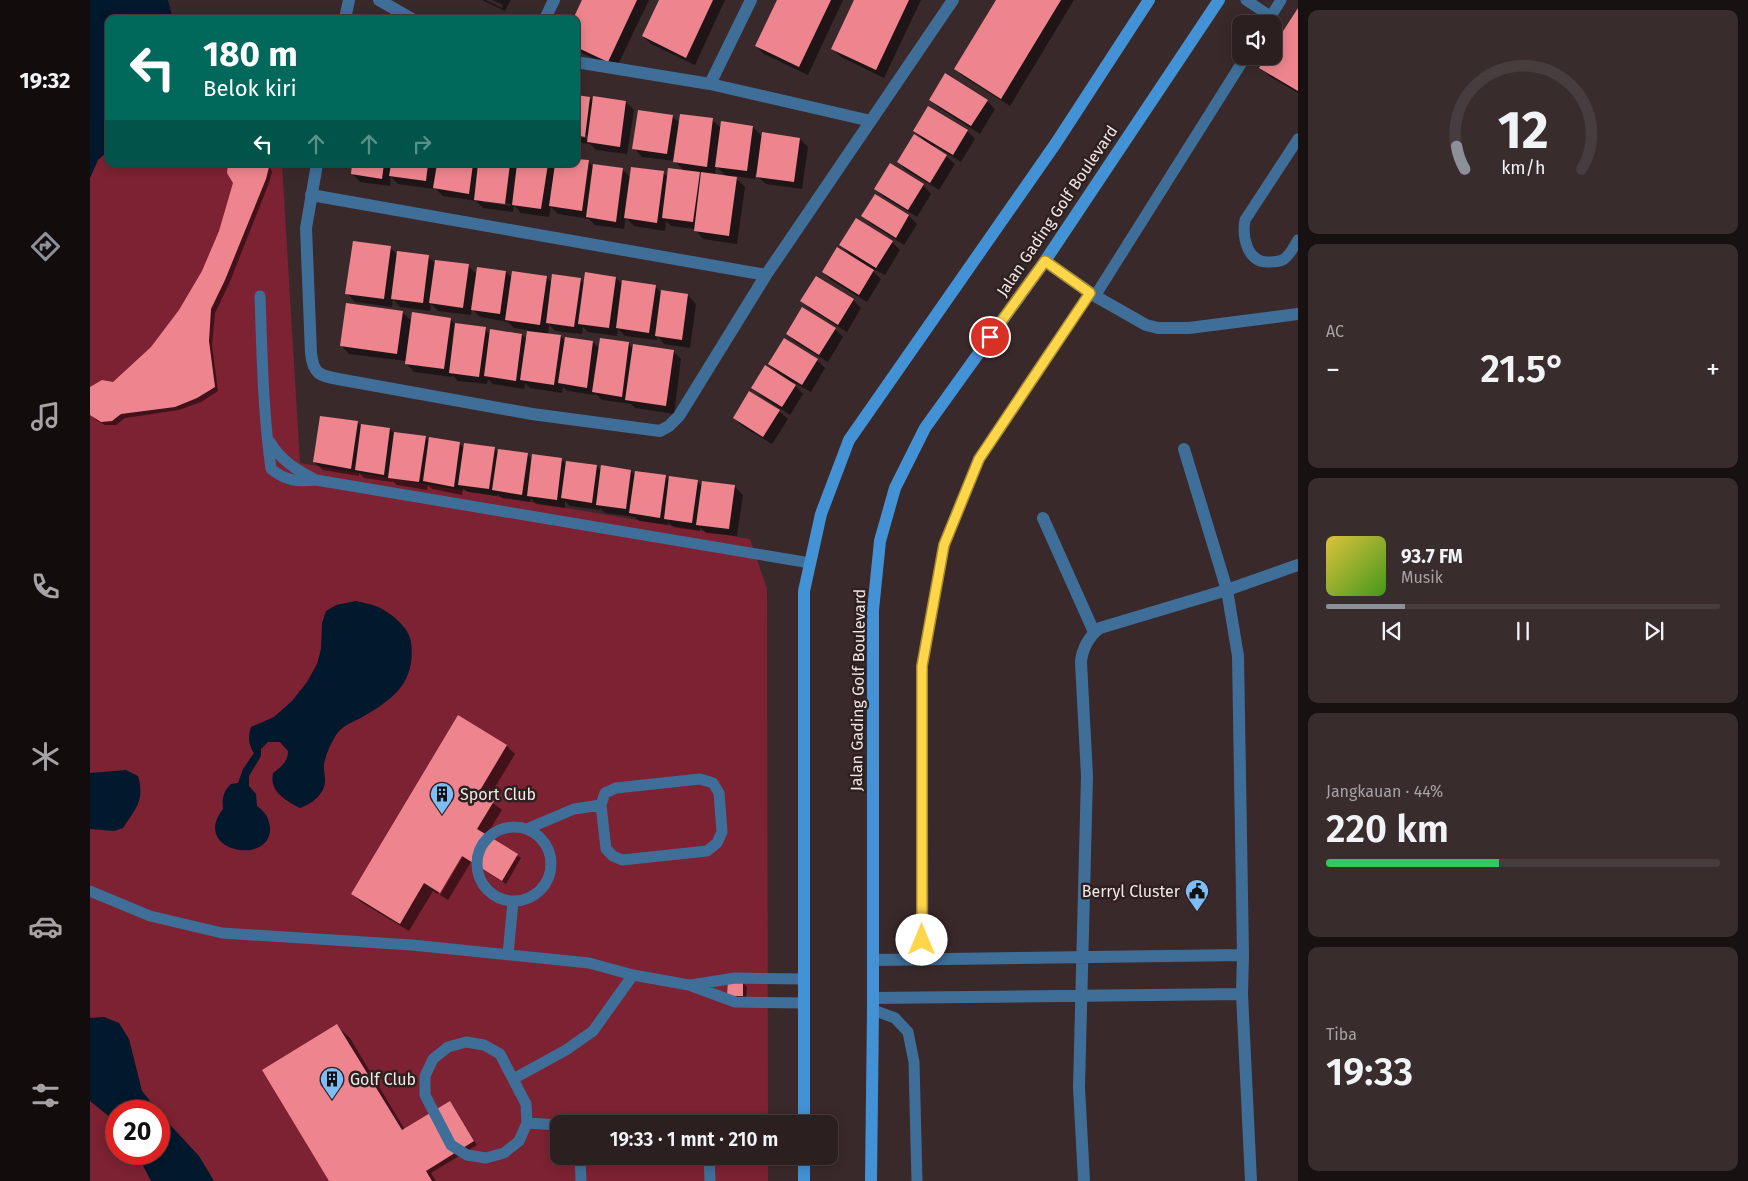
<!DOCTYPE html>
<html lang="id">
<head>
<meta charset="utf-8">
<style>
	:root { --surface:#2c1f20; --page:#382c2d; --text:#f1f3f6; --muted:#a6a2a5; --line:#483d3e; --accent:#8c9099 }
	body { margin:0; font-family:"Fira Sans",sans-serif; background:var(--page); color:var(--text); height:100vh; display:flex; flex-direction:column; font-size:19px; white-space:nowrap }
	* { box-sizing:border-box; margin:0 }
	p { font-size:16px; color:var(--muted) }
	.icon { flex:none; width:28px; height:28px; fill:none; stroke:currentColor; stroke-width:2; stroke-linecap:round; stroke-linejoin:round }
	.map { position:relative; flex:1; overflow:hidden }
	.details { display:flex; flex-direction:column; gap:10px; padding:10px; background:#181112; width:450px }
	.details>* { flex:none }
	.guide { position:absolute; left:15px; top:15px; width:475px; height:152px; border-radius:10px; box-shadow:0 2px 12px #0003,0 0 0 1px var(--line); background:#00695c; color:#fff; overflow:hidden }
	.tools { position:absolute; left:1142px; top:15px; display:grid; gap:10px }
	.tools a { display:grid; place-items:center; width:50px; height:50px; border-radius:10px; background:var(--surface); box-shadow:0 2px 12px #0003,0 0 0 1px var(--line); font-size:25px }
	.speed { position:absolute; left:15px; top:1100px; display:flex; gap:10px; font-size:25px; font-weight:700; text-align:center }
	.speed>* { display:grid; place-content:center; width:65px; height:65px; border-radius:50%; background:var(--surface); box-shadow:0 2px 12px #0003,0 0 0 1px var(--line); line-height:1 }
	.speed .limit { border:8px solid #d22; background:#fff; color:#111 }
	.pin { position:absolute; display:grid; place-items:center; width:42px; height:42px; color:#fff; margin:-21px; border:2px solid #fff; border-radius:50%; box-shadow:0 1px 5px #0007 }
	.me { position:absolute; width:55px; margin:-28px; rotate:0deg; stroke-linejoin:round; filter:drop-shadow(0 0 4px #0008) }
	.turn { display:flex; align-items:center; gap:18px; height:105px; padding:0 15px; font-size:22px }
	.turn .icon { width:65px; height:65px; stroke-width:2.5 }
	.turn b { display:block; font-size:35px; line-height:42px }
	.lanes { display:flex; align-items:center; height:48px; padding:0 15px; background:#0003; justify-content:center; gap:25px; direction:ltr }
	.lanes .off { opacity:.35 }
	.big { font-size:38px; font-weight:600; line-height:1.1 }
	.details .widget { flex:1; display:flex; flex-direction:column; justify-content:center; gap:8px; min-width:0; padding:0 18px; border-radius:10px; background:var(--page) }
	.details .dial { align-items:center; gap:0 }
	.dial svg { height:130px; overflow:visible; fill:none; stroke:var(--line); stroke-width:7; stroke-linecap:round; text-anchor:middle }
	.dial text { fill:var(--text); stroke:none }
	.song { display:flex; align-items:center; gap:15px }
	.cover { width:60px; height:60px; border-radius:8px; background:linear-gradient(135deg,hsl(50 70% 55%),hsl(100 70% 35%)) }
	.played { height:5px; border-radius:2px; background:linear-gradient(90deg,var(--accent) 20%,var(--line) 20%) }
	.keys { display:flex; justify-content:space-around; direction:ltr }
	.heat { display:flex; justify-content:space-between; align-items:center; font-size:28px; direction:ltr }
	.charge { height:8px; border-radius:4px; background:linear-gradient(90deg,#34c759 44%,var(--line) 0) }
	.trip { position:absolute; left:460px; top:1115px; width:288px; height:50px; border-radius:10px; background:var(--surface); box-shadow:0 2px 12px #0003,0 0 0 1px var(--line); font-weight:600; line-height:50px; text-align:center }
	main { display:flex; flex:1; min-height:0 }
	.menu { display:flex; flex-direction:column; width:90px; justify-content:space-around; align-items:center; background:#120c0d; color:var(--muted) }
	.menu .icon { width:35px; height:35px }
	.menu .on { color:var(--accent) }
	.menu b { font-size:22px; color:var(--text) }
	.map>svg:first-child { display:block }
	.green { fill:#7d2232; fill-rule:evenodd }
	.water { fill:#01182d }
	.shadow { fill:#0007; fill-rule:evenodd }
	.building { fill:#ee858e }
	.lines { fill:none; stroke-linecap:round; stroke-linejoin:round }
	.lane { stroke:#3f6f99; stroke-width:11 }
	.street { stroke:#3f6f99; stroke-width:12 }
	.secondary { stroke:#4292d5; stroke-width:12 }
	.route-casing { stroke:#a68a30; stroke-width:12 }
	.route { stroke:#ffd54a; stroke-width:9 }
	.labels { text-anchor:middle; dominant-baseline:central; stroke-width:5; stroke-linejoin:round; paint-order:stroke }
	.street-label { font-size:16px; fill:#f2e7e7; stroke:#2f2020 }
	.poi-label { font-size:16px; fill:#f2e7e7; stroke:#2f2020; text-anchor:start }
</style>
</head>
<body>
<main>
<nav class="menu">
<b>19:32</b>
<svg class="icon on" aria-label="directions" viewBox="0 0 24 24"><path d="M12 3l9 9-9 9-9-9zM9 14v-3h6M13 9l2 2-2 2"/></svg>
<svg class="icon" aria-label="music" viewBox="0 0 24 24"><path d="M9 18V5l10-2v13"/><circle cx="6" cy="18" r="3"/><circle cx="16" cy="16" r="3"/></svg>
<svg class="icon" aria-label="phone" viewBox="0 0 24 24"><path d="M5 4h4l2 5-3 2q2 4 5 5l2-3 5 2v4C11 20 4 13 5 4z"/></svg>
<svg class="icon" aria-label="climate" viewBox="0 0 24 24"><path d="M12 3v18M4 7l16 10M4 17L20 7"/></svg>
<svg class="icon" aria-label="car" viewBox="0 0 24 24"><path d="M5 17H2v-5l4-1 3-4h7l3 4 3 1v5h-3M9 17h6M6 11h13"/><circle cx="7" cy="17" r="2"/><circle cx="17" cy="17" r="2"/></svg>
<svg class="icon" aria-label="filters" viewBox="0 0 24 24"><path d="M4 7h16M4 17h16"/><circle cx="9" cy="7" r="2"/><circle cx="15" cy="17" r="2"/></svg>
</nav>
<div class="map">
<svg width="1208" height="1181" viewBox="0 0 1208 1181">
	<rect width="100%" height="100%" fill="#3a292a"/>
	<path class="green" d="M0,0H78L83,19H19V164H192L210,463L660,539L677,589L678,1124H469V1156H678V1181H0ZM26,1111H69V1154H26Z"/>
	<path class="water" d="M0,0H78L83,19H19V150L8,160L0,178Z
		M266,601C273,603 282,604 288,607C301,613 319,627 321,642C326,681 305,698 274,716C264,722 252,725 246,735C241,743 236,754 234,764C233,768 235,774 235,779C236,793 222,804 210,808C195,800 179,791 183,773C192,766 198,762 198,751L190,742H178L171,749V756L159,776V786L166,794L167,806C175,812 179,817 180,828C181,867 100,851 133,809C132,798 133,792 141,784L148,783L153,769L164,753C158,744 158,737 161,727L184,717L202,701L217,682L227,664L231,649L232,623L236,611L246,605Z
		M36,770L48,776C55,801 46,808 33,828L24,831L0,829V773Z
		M14,1017L29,1023L39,1039L52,1091L68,1111H26V1122L0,1101V1018Z
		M69,1113L109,1156L124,1181H61L47,1154H69Z"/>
	<path class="shadow" d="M392,0H396L412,8L413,5L402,0H421L415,11Z
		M493,0H559L526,69L486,50V19Z
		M570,0H635L605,65L561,44L553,36Z
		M688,0H753L718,75L674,54L666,46Z
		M766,0H831L794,78L751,57L743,49Z
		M907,0H984L920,106L874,77L865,69Z
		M1208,8V93L1179,76L1171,68L1184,56V47Z
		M500,98L504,102H536L544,110L537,154L506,150L500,144L486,142V137L501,139V136L486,134Z
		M841,100L897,101L905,109L890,134L849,108Z
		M582,116L590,123L622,120L631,128L663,127L673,137L710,139L718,147L712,189L676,184L665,174V179L644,176L655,187L647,244L613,239L605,229L581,226L576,221L575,231L544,226L536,218L534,229L505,225L499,219L468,214L461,207L459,217L431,213L424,205L423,212L393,208L386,201L353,196L344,187V189L308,184L301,177L300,186L270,182L262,173L263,164H486L498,161L504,168V166L533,170L541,178L573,173L578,177L594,171L585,161L552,157L544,148ZM626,166L637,177L625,175ZM392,200L421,204V206L392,202Z
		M825,131H877L885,139L871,162L845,146L844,148L856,156L865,164L849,190L816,170L808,162L837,143Z
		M139,164H179L182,172L179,183L139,284L125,313L122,345L128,391L111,402L89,410L35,418L26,425H15L6,420L0,413V390L23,383L62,348L90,310L113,272L131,231L144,183L139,173Z
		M800,165L833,185L841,194L827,217L794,197L786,189Z
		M785,195L819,216L827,224L814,245L781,224L773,216Z
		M802,242L810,250L795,275L779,267L791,279L777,302L741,280L733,272L763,258L751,245Z
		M300,248L308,255L338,257L346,264L378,266L387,274L416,272L422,278L456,277L462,283L490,279L495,284L526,278L533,285L565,286L571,292L598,295L606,304L600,348L574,344L568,337L567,340L535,336L528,329L527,336L498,332L493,327L492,334L465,331L459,324L458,335L470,336L475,341L503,342L510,349L538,344L544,349L583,351L591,359L584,414L545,408L541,404L512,400L505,393V395L478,391L473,387L472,393L440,388L435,383L434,389L403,384L398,379L397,384L368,381L362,375V377L324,372L316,363V361L259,354L251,345L312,312L322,321L360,319L366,325L395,329L400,334L432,335L437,340L438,330L424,328L418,322L390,317L382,309L381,315L348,311L341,304L340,311L310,307L303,299L302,307L265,302L257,293Z
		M763,300L771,308L757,332L720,309L712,301Z
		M745,329L753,337L738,362L705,342L697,334Z
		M727,360L735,368L721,392L701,381L713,394L700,415L671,396L663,388L691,376L679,364Z
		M689,411L698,419L682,444L652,426L644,418Z
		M267,422L270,425L300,429L304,433L335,437L340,442L369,443L374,448H404L409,453L438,455L443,460L444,456L472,460L476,464L506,466L512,471H541L546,476H575L580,481H607L613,487H645L653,495L647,536L616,533L610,527V531L583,527L578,522V525L549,521L545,517L515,513L510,508V510L480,506L475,501V508L446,504L441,498L440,502L412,498L407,494V496L378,492L373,488L372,495L342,489L338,485L337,490L307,485L302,481V482L274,478L269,473V476L233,470L224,462Z
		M369,716L417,746L425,754L398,799L412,810L396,836L431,858L416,884L381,862L358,900L350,895L373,856L371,854L348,894L343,891L319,931L271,902L262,894Z
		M653,983L657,987L656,1000H642Z
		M247,1026L260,1038L315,1130L360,1103L363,1106L387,1145L341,1173L346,1181H240Z"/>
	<path class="building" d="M492,0H547L518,62L486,47V19H483Z
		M569,0H623L596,58L552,36Z
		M687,0H741L709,67L665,46Z
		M764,0H819L786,70L741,49Z
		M906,0H971L911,99L864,69Z
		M1208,8V91L1169,68L1176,56H1184V45Z
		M855,73L898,100L881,126L839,100Z
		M486,95L500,97L495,137L486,135Z
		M503,96L536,101L530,147L497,142Z
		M838,106L878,130L863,155L823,131Z
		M548,110L583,115L577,154L542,149Z
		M590,114L623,118L617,167L583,162Z
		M631,121L663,126L657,171L625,167Z
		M672,132L710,138L704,182L666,177Z
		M824,134L857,155L840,183L807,162Z
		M486,159L499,160L492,211L459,206L465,164H486Z
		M800,163L834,184L818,210L784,189Z
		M138,164H177L179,167L176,179L135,280L121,309L119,341L125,387L107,398L85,407L31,414L22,421L11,422L0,415V387L12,380L23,382L61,347L89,310L112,271L129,231L143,183L137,173Z
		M262,164H294L292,179L261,174Z
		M301,164H338L336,181L299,176Z
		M347,164H383L379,194L343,188Z
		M388,164H420L415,204L384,200Z
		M427,164H458L451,209L422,205Z
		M503,164L533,168L526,222L496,217Z
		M541,167L574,171L567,223L534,218Z
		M578,168L610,172L603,222L572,218Z
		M611,172L647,177L639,236L604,231Z
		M785,194L819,215L806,238L771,216Z
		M766,218L803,241L786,268L749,245Z
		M263,241L301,246L294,299L255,294Z
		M747,247L784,270L769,295L732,272Z
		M307,251L339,255L333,303L301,299Z
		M345,260L379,264L373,308L339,303Z
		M387,267L416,271L410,314L381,310Z
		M422,271L457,276L450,325L415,320Z
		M495,272L526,277L519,328L488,324Z
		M462,274L491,278L484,327L456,323Z
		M726,276L764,299L748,325L710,301Z
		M532,280L566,285L559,333L526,328Z
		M571,290L598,294L592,340L565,336Z
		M256,303L313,311L307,354L250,346Z
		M712,307L746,328L729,355L696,334Z
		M322,312L361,318L354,369L315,364Z
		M365,323L396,327L389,377L359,373Z
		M400,329L432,334L426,381L394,376Z
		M437,331L471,335L464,385L430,380Z
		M475,337L503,341L497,388L468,383Z
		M510,338L539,342L532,397L502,392Z
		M694,338L728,359L712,385L678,364Z
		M543,344L584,350L576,406L535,400Z
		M675,365L706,385L692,407L661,388Z
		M659,391L690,410L673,437L643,418Z
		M230,416L268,421L261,469L223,462Z
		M271,424L300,428L294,475L265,470Z
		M304,432L336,436L329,482L298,478Z
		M339,437L370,442L364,487L333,481Z
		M374,443L405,447L399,489L368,485Z
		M408,449L438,453L432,495L402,490Z
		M442,454L472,458L467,500L437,496Z
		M476,461L507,465L502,503L471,498Z
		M511,465L541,470L536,509L506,505Z
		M545,471L576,475L570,518L539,513Z
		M579,476L608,480L602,523L574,519Z
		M612,481L645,485L639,529L606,525Z
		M368,715L417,745L389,792L404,801L387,829L428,854L412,881L372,856L350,893L334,883L310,924L261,894Z
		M638,981L653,982V996H637Z
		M247,1024L312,1130L360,1101L384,1141L336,1171L342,1181H239L172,1070Z"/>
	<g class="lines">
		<path class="lane" d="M1156,0L1180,16
			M1176,24L1191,0
			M1208,139L1155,220C1152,237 1157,263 1179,262C1184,262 1190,262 1194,259C1200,255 1204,246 1208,240
			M170,296C172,354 173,412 181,469C196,481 208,482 226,480L720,563
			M1005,296L1156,56
			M180,442C191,461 207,470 226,480
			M387 864a37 37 0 1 1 74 0a37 37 0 1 1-74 0Z
			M439,828L484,809L511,805L515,793L526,788L610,779L623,783L629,793L632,832L627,843L617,851L532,860L523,856L516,849L511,805
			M0,891L60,916L132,933L322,945L499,963L543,975L599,985L645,1002L714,1003
			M418,954L423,902
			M833,959L832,666L854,545L889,459L1000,293
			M601,985L645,978L714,979
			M783,1010L805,1018L818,1032L824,1062L827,1181
			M376,1042L394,1045L410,1054L436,1104L437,1123L429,1141L414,1153L396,1158L377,1155L361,1145L335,1095V1076L343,1059L358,1047Z
			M423,1079L476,1050L503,1031L543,975
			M437,1123L469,1125
			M588,1124L611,1121L616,1124
			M490,1156L491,1181
			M619,1156L620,1181"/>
		<path class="street" d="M289,0L322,19
			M255,19L259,0
			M455,19L464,0
			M486,62L620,84L781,121
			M620,84L661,0
			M227,164L216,228L221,353C223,374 230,376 248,379L442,414L570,431L579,426L589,416L676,275L863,0
			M221,195L676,275
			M955,261L1005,296L1056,325L1068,328H1099L1208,314
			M1094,449L1137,590L1148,656L1153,955L1152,994L1161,1181
			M953,518L1004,632
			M783,960L1153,955
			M783,998L1152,994
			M994,1181L989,1087L997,776L991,662C992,649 999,636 1010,628L1137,590L1208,565"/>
		<path class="secondary" d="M714,1124V591L731,514L759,440L966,143L1059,0
			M714,1156V1181
			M781,1181L783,1010V610L790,541L805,488L835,428L955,261L1129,0"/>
	</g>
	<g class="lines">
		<g class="route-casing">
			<path id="route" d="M832,940V666L854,545L889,459L1000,293L955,261L900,337"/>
		</g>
		<use href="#route" class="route"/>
	</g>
	<defs>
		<g id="building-pin" transform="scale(1.25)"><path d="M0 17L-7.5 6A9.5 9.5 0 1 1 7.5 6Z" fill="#7dbef9" stroke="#2f2020"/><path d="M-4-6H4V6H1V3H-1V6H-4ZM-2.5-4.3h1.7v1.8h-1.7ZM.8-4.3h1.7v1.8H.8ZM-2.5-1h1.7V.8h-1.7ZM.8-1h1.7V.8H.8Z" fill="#111"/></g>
		<g id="civic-pin" transform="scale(1.25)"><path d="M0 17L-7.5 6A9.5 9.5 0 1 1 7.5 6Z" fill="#7dbef9" stroke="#2f2020"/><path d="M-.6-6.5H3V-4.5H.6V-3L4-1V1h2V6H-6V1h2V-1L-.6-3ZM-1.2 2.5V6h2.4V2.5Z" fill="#111"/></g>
	</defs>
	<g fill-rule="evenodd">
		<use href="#building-pin" x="352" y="794"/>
		<use href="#civic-pin" x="1107" y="891"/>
		<use href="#building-pin" x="242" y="1079"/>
	</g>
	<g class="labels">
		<g class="street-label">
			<text transform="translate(967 211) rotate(-56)">Jalan Gading Golf Boulevard</text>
			<text transform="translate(768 690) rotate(-89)">Jalan Gading Golf Boulevard</text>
		</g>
		<g class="poi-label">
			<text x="370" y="794">Sport Club</text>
			<text x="1090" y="891" text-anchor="end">Berryl Cluster</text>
			<text x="260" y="1079">Golf Club</text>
		</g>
	</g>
</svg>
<div class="tools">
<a><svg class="icon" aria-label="sound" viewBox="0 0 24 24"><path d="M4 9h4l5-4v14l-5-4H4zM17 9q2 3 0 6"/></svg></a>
</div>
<div class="speed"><div class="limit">20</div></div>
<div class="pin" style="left:900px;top:337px;background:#d93025"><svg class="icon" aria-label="arrive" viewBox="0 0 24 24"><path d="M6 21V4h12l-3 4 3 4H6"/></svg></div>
<svg class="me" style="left:832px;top:940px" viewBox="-20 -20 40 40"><circle r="19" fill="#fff"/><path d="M0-13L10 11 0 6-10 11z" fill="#ffd54a"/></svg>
<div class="trip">19:33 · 1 mnt · 210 m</div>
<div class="guide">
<div class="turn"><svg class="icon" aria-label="left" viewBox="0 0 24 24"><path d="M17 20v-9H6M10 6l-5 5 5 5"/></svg><div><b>180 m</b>Belok kiri</div></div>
<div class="lanes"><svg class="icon" aria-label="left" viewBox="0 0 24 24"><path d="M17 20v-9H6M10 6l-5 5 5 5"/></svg><svg class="icon off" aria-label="ahead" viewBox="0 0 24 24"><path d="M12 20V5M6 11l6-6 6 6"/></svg><svg class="icon off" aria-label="ahead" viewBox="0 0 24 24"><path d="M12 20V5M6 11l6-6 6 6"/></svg><svg class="icon off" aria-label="right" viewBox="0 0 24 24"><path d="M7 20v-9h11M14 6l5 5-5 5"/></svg></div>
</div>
</div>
<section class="details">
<div class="widget dial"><svg viewBox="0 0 100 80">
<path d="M14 69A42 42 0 1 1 86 69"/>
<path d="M14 69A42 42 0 0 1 9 55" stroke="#8c9099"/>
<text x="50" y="56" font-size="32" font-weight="700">12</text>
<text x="50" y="72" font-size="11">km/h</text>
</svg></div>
<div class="widget"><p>AC</p>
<div class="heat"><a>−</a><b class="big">21.5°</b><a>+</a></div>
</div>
<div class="widget">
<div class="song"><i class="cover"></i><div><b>93.7 FM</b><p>Musik</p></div></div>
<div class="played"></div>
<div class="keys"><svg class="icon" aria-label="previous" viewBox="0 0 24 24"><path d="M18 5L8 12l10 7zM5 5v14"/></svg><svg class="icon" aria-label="pause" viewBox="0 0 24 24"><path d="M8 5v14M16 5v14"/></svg><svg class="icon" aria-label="next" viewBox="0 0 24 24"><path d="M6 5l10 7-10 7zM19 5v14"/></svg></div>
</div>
<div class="widget"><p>Jangkauan · 44%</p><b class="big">220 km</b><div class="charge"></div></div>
<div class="widget"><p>Tiba</p><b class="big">19:33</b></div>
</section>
</main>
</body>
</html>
